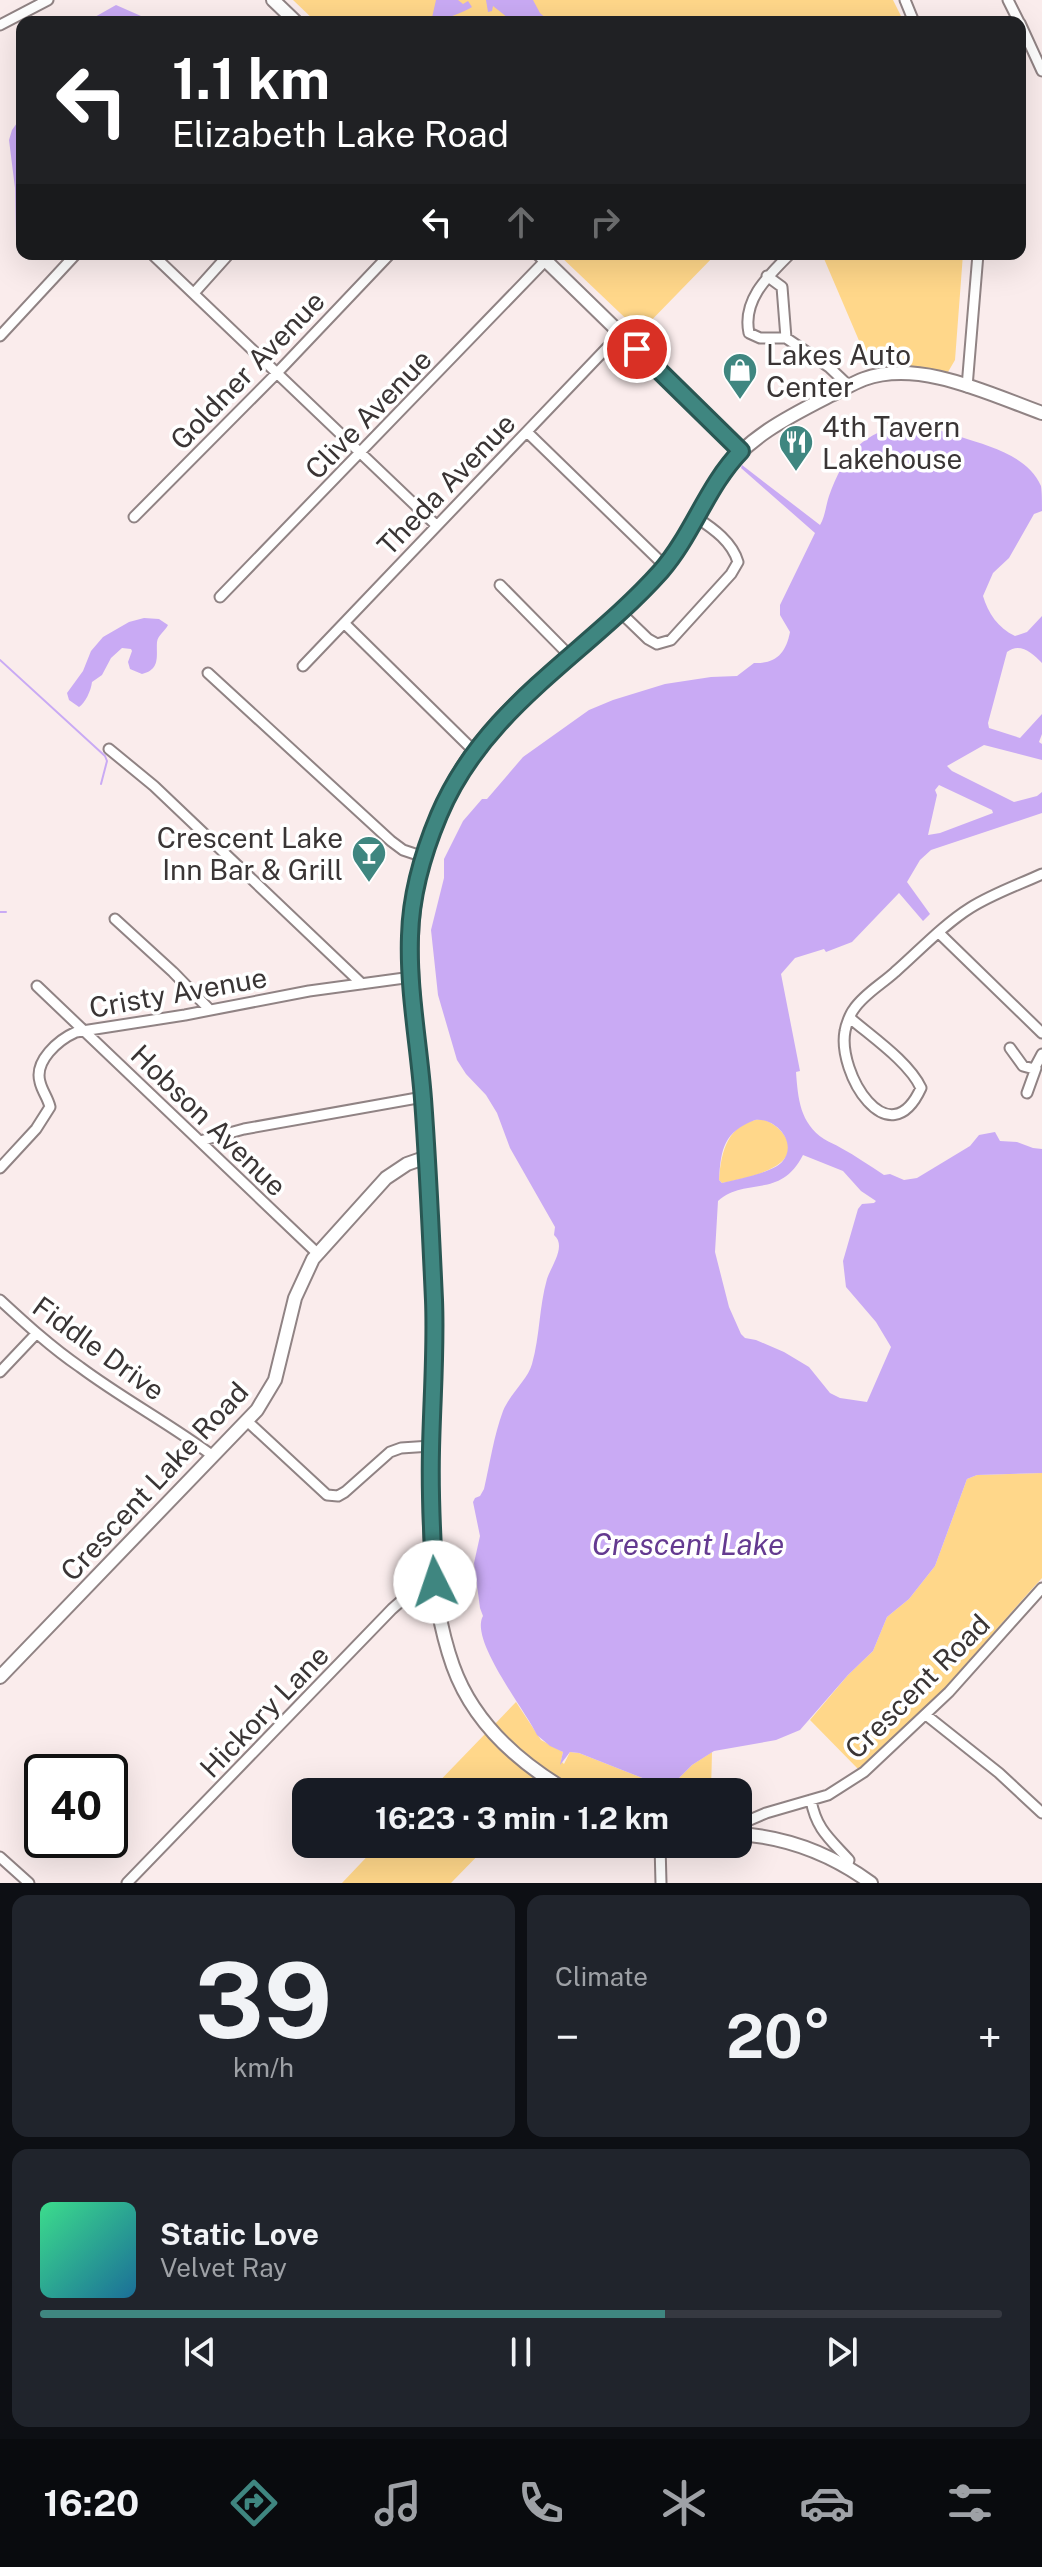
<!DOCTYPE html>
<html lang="en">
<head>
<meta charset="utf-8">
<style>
	:root { --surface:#171b24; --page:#20242c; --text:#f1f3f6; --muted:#9ea1a6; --line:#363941; --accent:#3f8680 }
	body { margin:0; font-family:"Public Sans",sans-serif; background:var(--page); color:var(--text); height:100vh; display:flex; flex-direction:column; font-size:30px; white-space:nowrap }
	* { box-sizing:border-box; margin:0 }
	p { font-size:26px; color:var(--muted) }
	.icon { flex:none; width:44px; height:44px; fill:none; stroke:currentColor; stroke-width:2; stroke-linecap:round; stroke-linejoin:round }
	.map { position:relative; height:1883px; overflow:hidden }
	.side { display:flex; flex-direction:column; gap:12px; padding:12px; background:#0d0f14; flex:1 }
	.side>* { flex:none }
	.banner { position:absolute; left:16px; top:16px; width:1010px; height:244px; border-radius:16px; box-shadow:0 8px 32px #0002; background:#202124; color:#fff; overflow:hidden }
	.speed { position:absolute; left:24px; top:1754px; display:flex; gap:16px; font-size:40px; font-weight:700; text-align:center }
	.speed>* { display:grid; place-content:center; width:104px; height:104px; border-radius:50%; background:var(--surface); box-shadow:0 8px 32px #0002; line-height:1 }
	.speed .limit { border:4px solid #111; border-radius:12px; background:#fff; color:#111 }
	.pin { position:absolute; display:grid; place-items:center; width:68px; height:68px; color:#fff; margin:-34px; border:4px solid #fff; border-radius:50%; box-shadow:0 2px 8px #0007 }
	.me { position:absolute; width:88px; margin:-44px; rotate:356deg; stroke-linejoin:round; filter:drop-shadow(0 0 6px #0008) }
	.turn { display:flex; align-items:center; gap:28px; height:168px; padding:0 24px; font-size:36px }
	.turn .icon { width:104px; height:104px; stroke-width:2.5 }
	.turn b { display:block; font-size:56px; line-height:68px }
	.lanes { display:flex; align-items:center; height:76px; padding:0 24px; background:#0003; justify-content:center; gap:40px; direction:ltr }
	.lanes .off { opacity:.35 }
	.big { font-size:60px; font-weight:700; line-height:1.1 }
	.side .widget { flex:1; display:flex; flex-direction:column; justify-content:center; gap:12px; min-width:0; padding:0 28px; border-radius:16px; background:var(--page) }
	.side .dial { align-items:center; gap:0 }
	.dial b { font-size:104px; line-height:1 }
	.song { display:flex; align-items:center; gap:24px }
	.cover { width:96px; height:96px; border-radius:12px; background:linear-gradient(135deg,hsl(150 70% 55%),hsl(200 70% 35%)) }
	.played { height:8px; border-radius:4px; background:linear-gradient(90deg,var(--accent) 65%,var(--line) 65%) }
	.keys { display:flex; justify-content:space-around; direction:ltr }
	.heat { display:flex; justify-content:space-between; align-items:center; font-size:44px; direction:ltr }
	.side .tiles { flex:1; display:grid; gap:12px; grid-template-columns:1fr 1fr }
	.widget:last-child { grid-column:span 2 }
	.trip { position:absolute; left:292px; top:1778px; width:460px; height:80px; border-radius:16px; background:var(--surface); box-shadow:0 8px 32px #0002; font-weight:700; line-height:80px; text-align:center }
	.tabs { display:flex; height:128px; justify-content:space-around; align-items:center; background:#090b0e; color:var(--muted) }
	.tabs .icon { width:56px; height:56px }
	.tabs .selected { color:var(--accent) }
	.tabs b { font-size:36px; color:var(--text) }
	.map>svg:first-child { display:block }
	.green { fill:#ffd78a }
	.water { fill:#c9aaf4; fill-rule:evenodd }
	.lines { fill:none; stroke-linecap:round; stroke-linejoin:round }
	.stream { stroke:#c9aaf4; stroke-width:2 }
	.street-casing { stroke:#908384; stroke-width:13 }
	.secondary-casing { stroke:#908384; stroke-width:16 }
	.street { stroke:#fff; stroke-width:9 }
	.secondary { stroke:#fff; stroke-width:12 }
	.route-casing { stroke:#295753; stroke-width:20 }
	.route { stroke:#3f8680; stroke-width:14 }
	.labels { text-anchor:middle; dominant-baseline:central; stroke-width:7; stroke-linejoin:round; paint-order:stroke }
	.poi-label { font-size:28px; fill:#3a3535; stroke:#fff; text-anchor:start }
	.street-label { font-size:28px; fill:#3a3535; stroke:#fff }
	.water-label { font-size:30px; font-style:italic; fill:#643a90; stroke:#fff }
</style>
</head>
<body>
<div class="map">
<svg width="1042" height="1883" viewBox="0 0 1042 1883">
	<rect width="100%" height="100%" fill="#faecec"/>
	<path class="green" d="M293,0H893L904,22H316Z
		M558,254H716L640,332Z
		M822,254H963L955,360L948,372L882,369L866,357Z
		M761,1119C771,1121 781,1129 786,1138C802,1169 741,1179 722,1183L719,1180C721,1151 728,1123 761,1119Z
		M1042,1473V1578C984,1641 926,1717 859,1770L810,1720L848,1675L873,1651L887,1617L909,1599L935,1566L967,1479L977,1475Z
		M516,1702L541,1740L563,1752L561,1761L564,1764L570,1752L579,1753L650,1781L663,1784L679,1778L692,1765L712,1752L711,1792H584L540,1767L494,1725Z
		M485,1734L515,1763L546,1785L540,1792H429Z
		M379,1844H489L451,1883H342Z"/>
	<path class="water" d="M436,0H458L463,4L468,1L472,7C467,11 438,22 431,22Z
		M486,0H533L540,13L550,22H513L493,6L492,11L488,12Z
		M116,5L141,16L153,18L156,22H86Z
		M22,116V244L16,235L15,188L9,140L12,130Z
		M908,425L939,430L955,436L958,431L961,432V437C989,446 1028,456 1041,486C1042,492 1042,503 1042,511L1034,514L1009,558L993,573L983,596C988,613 998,628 1015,636L1027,632L1042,616V663C1032,653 1020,642 1007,652L988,723L989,728L1020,738L1042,714V734L1039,742L1042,744V760L984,745L947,766L952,771L1014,802L1037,796L1042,792V813L931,850L920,860L907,882L930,914L923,921L899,893L852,942L826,952L824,949L795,958L781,974L800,1071L796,1072C798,1099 800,1123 824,1139C830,1143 835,1144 841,1148C856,1156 870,1166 884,1175L890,1174L904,1180L917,1178L970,1146L979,1135L995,1132L1000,1141L1017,1142L1033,1148L1042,1149V1473L977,1475L967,1479L935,1566L909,1599L887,1617L873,1651L848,1675L800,1730L776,1740L714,1751L692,1765L679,1778L663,1784L650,1781L579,1753L570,1752L560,1765L563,1752L550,1746L537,1735C526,1711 469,1640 483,1616L480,1608L474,1563L480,1536L473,1502L475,1498L480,1496L484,1489C490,1463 494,1435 503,1411C510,1394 528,1379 532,1364C540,1336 539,1307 547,1279C551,1266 567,1246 554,1235L555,1227L510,1148L497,1113L486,1095L466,1074L457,1060L438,995L431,930L444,878V859L463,821L482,799H487L523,757L589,710L613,700L665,684L711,677L737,676L754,663C776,664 786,653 790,632L780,615V605L815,533L741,468L742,465L820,525C825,517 826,505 829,496C843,456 864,429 908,425ZM939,785L992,810L993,813L940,833L928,835L937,795L935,790ZM755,1120C775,1117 799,1143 782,1162C772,1173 737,1179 722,1183L719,1180C721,1148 724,1132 755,1120ZM803,1155L843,1171L861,1191L876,1201L874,1203L862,1204L858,1209L843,1261L846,1287L876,1322L891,1347L867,1402L840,1398L830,1393L809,1367L784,1352L756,1340L745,1338L741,1334L729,1307L715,1252L718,1201C746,1176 780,1200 803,1155Z
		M144,618L159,619L168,625C165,631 158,635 157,642C156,656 161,669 142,674L130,669L128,662L132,651L131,649L122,648L111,658L102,675L92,682C91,691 85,703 79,707L69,700L67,693L83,671L91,651L103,637L129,622Z"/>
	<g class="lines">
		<path class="stream" d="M0,660L105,756L107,761L101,784
			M0,912H6"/>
		<g class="street-casing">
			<path id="street" d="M905,0L914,22
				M1008,0L1019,22
				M1020,23L1042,71
				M0,25L48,0
				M152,254L436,525
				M790,254C768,276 742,300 749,333L760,338H786L829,367L849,386
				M767,276L782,287L786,338
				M194,293L229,254
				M0,336L76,254
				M967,387L978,254
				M527,432L665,566
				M134,517L276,374L390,254
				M500,585L570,656
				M220,597L546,260
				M619,611L648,639L657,644L671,640L731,574L738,562C732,542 714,529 697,518
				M344,623L474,751
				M303,666L621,333
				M208,673L391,841L403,850L424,857
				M109,749L154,786L362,984
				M115,919L173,972L210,1010
				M939,933L1042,1033
				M37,986L317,1253
				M850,1018C872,1037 909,1062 921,1088C889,1158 837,1073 845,1031C846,1025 850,1014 854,1009C864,994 882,984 895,972C919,951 943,925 970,908C992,894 1018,885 1042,874
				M1010,1048L1023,1066L1034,1069L1042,1054
				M1027,1093L1036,1068
				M200,1141L244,1129L423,1097
				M0,1168L36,1129L50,1107C48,1098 42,1091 40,1082C34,1061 58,1040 76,1032L185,1015L309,991L412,977
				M0,1300C26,1324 51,1347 80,1367C123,1399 170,1424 213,1456
				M0,1372L36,1334
				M247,1421L327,1495L338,1496L345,1492L390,1452L401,1448L431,1446
				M926,1715L999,1773L1042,1813
				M811,1800C816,1829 830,1839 849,1860L847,1867
				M738,1825L766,1813L828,1795L864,1772L949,1692L1042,1588
				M660,1844L661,1883
				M0,1857L29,1883
				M127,1883L392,1609L434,1572"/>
		</g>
		<g class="secondary-casing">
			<path id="secondary" d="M273,0L296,22
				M539,254L741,451
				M0,1677L257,1410L275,1380L295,1298L313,1259L386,1178L407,1164L427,1157
				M569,1792C519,1763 473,1722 453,1666C412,1550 438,1410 434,1289C431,1224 428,1160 423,1095C416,1015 401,936 424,857C434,822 449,786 470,756C518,688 598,638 656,577C684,546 698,510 720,476C747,437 790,416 831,395C842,390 853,383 864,379C920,359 989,394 1042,413
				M738,1834C788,1837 831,1854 871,1883"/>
		</g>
		<use href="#street" class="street"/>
		<use href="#secondary" class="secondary"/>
	</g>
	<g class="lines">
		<g class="route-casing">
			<path id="route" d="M435,1582C432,1538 430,1494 431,1450C432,1400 436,1350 434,1300C431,1233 428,1166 423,1099C419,1045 408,990 410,936C411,895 423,853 439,815C485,706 586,655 661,571C693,534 707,486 741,451L637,349"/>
		</g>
		<use href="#route" class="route"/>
	</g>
	<defs>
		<g id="shop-pin" transform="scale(1.8)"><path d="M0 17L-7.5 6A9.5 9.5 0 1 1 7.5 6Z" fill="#3f8680" stroke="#fff"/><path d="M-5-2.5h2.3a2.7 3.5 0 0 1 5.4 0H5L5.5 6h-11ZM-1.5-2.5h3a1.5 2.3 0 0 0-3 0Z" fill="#fff"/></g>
		<g id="restaurant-pin" transform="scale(1.8)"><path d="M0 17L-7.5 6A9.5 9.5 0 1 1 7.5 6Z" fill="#3f8680" stroke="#fff"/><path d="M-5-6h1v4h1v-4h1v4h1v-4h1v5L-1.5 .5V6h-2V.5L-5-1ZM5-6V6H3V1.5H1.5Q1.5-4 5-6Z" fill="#fff"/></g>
		<g id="bar-pin" transform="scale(1.8)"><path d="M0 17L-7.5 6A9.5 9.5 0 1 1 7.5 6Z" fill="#3f8680" stroke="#fff"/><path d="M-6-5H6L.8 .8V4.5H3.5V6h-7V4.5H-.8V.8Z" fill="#fff"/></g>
	</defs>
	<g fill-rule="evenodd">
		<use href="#shop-pin" x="740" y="370"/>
		<use href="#restaurant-pin" x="796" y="442"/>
		<use href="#bar-pin" x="369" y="853"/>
	</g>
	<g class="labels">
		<g class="poi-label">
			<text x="766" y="354">Lakes Auto<tspan x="766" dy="32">Center</tspan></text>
			<text x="822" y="426">4th Tavern<tspan x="822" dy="32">Lakehouse</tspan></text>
			<text x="343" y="837" text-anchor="end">Crescent Lake<tspan x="343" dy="32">Inn Bar &amp; Grill</tspan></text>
		</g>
		<g class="street-label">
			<text transform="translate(247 370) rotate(-46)">Goldner Avenue</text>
			<text transform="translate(368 414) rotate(-46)">Clive Avenue</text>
			<text transform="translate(446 484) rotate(-46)">Theda Avenue</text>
			<text transform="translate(178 992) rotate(-10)">Cristy Avenue</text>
			<text transform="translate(209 1120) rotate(44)">Hobson Avenue</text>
			<text transform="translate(99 1348) rotate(36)">Fiddle Drive</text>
			<text transform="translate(154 1481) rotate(-47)">Crescent Lake Road</text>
			<text transform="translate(917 1686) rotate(-45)">Crescent Road</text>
			<text transform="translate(264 1711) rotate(-46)">Hickory Lane</text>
		</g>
		<g class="water-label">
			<text x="688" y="1544">Crescent Lake</text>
		</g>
	</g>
</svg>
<div class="speed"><div class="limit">40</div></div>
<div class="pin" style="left:637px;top:349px;background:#d93025"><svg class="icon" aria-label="arrive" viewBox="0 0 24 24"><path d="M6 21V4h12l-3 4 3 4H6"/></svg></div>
<svg class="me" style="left:435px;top:1582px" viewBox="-20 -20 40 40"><circle r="19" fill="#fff"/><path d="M0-13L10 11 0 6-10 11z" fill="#3f8680"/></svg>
<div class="trip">16:23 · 3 min · 1.2 km</div>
<div class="banner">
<div class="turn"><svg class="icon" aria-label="left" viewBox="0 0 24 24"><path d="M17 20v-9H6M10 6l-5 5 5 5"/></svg><div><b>1.1 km</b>Elizabeth Lake Road</div></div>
<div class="lanes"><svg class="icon" aria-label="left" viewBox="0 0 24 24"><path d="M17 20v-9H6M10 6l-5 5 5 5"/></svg><svg class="icon off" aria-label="ahead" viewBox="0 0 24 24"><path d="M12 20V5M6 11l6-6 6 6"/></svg><svg class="icon off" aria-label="right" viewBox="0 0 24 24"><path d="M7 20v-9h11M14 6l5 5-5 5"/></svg></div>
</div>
</div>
<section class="side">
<div class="tiles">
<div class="widget dial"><b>39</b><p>km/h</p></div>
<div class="widget"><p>Climate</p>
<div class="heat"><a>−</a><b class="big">20°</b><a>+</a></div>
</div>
<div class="widget">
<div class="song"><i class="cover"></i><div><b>Static Love</b><p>Velvet Ray</p></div></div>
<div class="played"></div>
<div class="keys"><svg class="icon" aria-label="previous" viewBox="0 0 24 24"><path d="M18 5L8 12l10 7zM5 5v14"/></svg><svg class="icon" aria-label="pause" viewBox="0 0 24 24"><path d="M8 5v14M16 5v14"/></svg><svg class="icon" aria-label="next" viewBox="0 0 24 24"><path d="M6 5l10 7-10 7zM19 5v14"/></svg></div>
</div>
</div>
</section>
<nav class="tabs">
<b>16:20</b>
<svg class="icon selected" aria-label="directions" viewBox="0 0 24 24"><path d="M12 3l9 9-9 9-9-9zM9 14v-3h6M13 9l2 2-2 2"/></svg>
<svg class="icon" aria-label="music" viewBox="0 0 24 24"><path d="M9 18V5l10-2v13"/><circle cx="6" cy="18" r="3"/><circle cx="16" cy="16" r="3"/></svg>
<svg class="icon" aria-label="phone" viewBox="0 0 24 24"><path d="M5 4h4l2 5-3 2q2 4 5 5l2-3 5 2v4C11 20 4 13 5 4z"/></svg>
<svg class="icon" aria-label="climate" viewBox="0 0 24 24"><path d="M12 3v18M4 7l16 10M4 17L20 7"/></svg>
<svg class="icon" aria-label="car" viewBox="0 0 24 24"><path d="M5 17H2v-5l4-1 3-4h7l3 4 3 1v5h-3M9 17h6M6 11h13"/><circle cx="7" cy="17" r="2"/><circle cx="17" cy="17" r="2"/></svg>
<svg class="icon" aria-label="filters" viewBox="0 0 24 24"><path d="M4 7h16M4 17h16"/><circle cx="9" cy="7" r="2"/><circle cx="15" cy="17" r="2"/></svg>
</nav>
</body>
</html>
